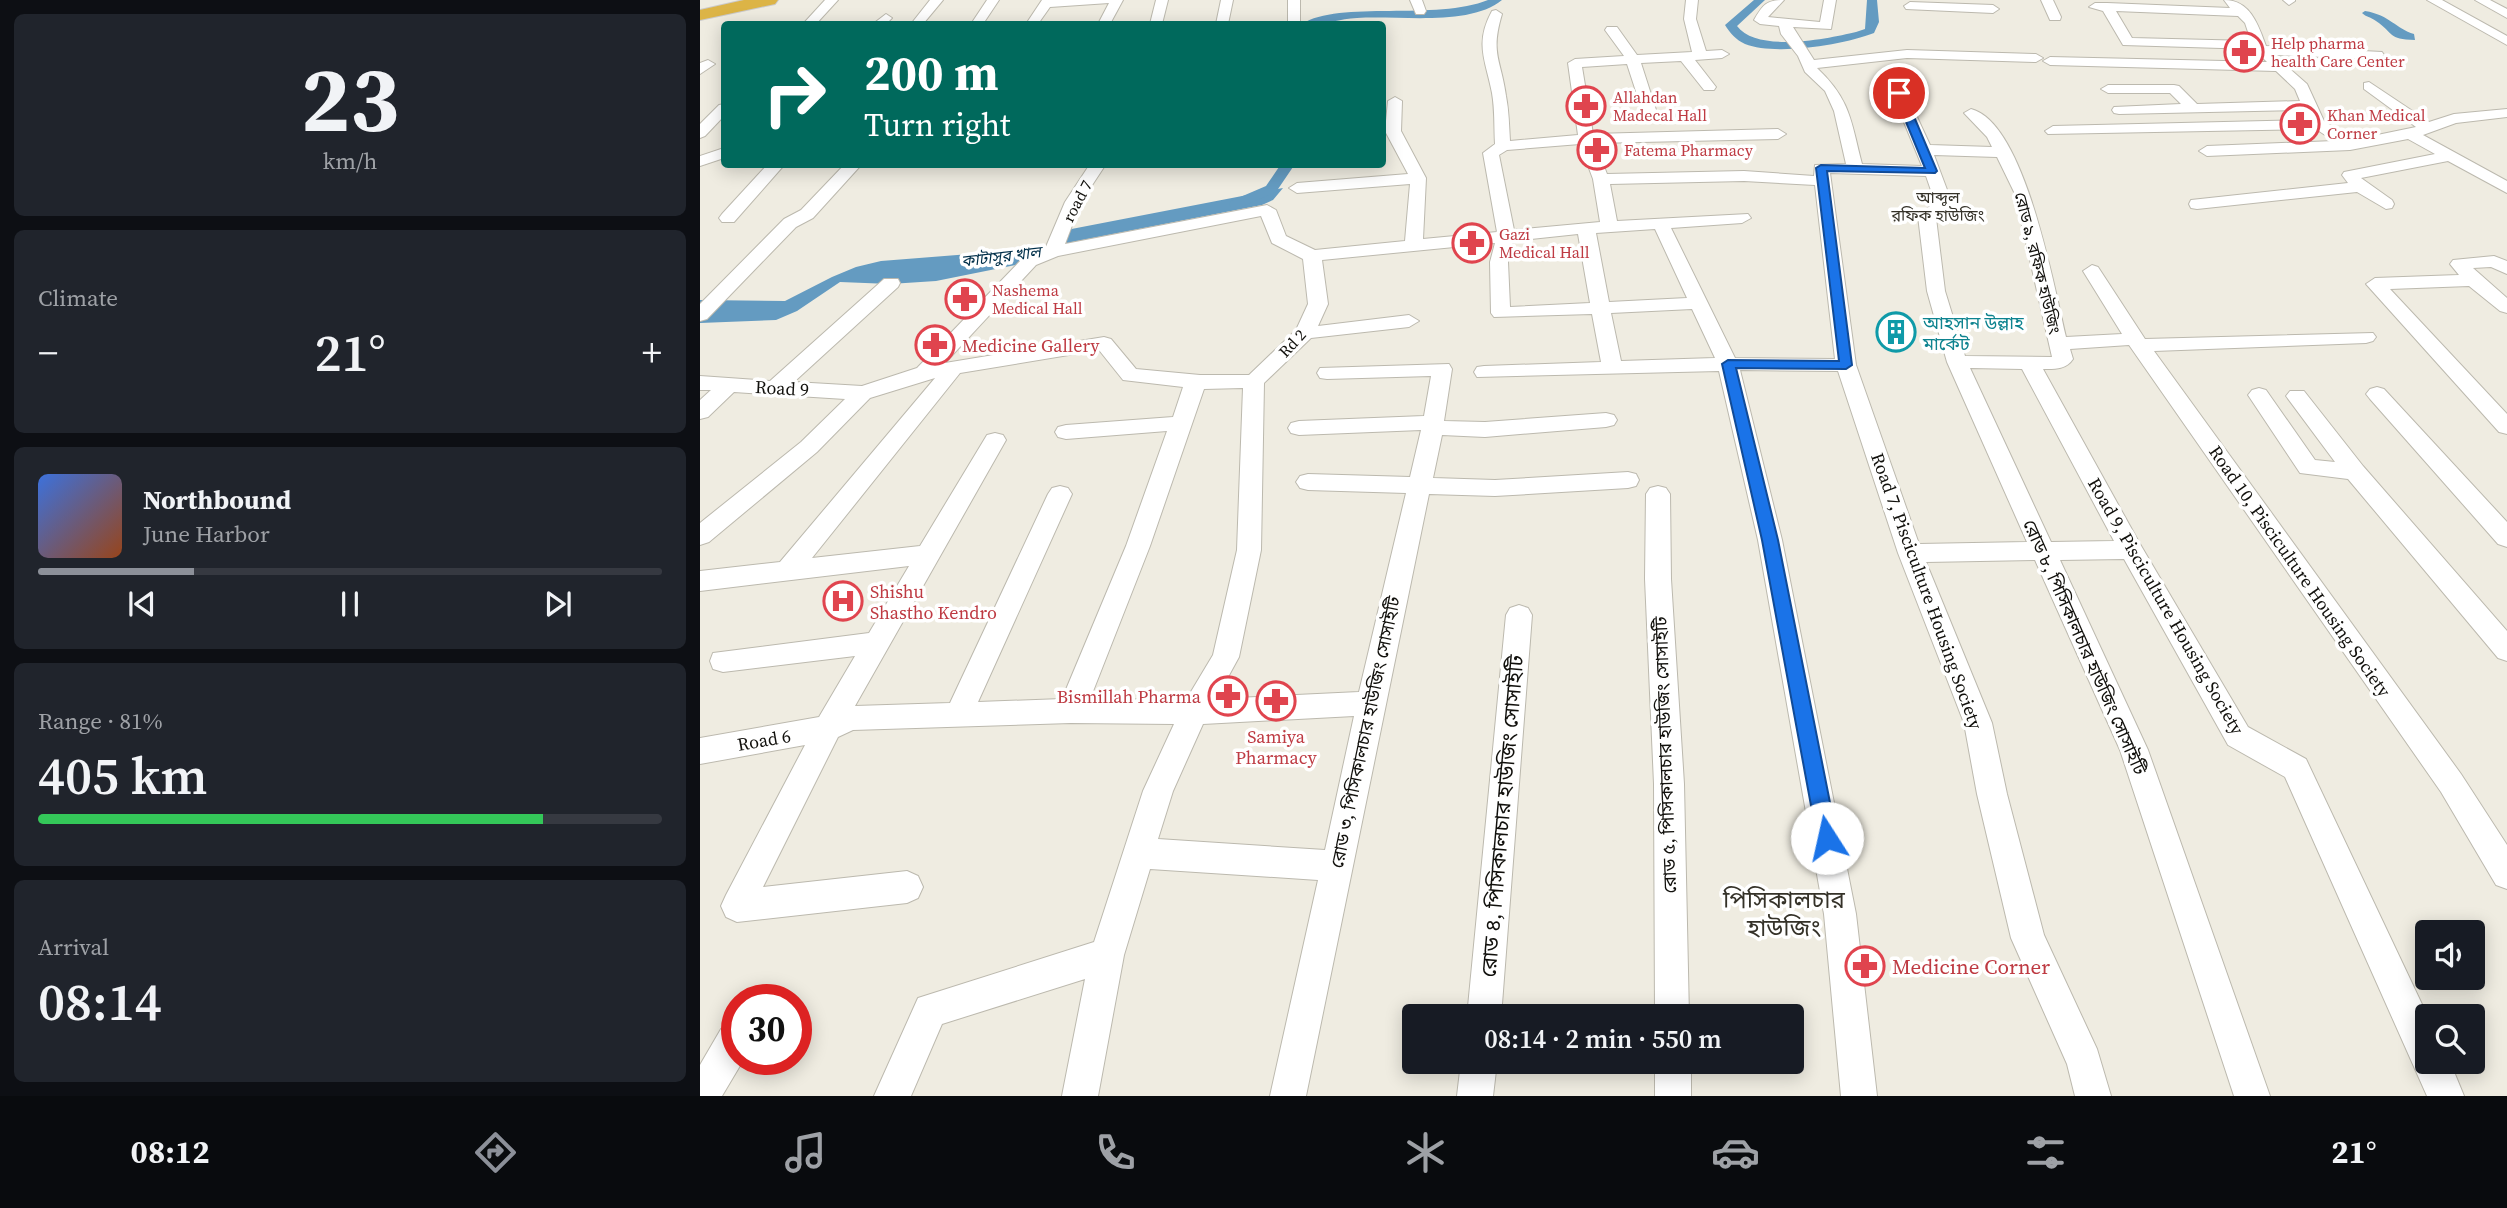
<!DOCTYPE html>
<html lang="en">
<head>
<meta charset="utf-8">
<style>
	:root { --surface:#171b24; --page:#20242c; --text:#f1f3f6; --muted:#9ea1a6; --line:#363941; --accent:#8c9099 }
	body { margin:0; font-family:"Source Serif 4","Noto Sans Bengali",serif; background:var(--page); color:var(--text); height:100vh; display:flex; flex-direction:column; font-size:26px; white-space:nowrap }
	* { box-sizing:border-box; margin:0 }
	p { font-size:23px; color:var(--muted) }
	.icon { flex:none; width:38px; height:38px; fill:none; stroke:currentColor; stroke-width:2; stroke-linecap:round; stroke-linejoin:round }
	.map { position:relative; flex:1; overflow:hidden }
	.side { display:flex; flex-direction:column; gap:14px; padding:14px; background:#0d0f14; width:700px }
	.side>* { flex:none }
	.hud { position:absolute; left:21px; top:21px; width:665px; height:147px; border-radius:7px; box-shadow:0 4px 18px #0003; background:#00695c; color:#fff; overflow:hidden }
	.buttons { position:absolute; left:1715px; top:920px; display:grid; gap:14px }
	.buttons a { display:grid; place-items:center; width:70px; height:70px; border-radius:7px; background:var(--surface); box-shadow:0 4px 18px #0003; font-size:35px }
	.speed { position:absolute; left:21px; top:984px; display:flex; gap:14px; font-size:35px; font-weight:700; text-align:center }
	.speed>* { display:grid; place-content:center; width:91px; height:91px; border-radius:50%; background:var(--surface); box-shadow:0 4px 18px #0003; line-height:1 }
	.speed .limit { border:10px solid #d22; background:#fff; color:#111 }
	.pin { position:absolute; display:grid; place-items:center; width:60px; height:60px; color:#fff; margin:-30px; border:4px solid #fff; border-radius:50%; box-shadow:0 2px 7px #0007 }
	.me { position:absolute; width:77px; margin:-38px; rotate:350deg; stroke-linejoin:round; filter:drop-shadow(0 0 5px #0008) }
	.turn { display:flex; align-items:center; gap:24px; height:147px; padding:0 28px; font-size:32px }
	.turn .icon { width:91px; height:91px; stroke-width:2.5 }
	.turn b { display:block; font-size:49px; line-height:60px }
	.big { font-size:52px; font-weight:600; line-height:1.1 }
	.side .widget { flex:1; display:flex; flex-direction:column; justify-content:center; gap:10px; min-width:0; padding:0 24px; border-radius:10px; background:var(--page) }
	.side .dial { align-items:center; gap:0 }
	.dial b { font-size:91px; line-height:1 }
	.song { display:flex; align-items:center; gap:21px }
	.cover { width:84px; height:84px; border-radius:10px; background:linear-gradient(135deg,hsl(220 70% 55%),hsl(20 70% 35%)) }
	.played { height:7px; border-radius:4px; background:linear-gradient(90deg,var(--accent) 25%,var(--line) 25%) }
	.keys { display:flex; justify-content:space-around; direction:ltr }
	.heat { display:flex; justify-content:space-between; align-items:center; font-size:38px; direction:ltr }
	.charge { height:10px; border-radius:5px; background:linear-gradient(90deg,#34c759 81%,var(--line) 0) }
	.trip { position:absolute; left:702px; top:1004px; width:402px; height:70px; border-radius:7px; background:var(--surface); box-shadow:0 4px 18px #0003; font-weight:600; line-height:70px; text-align:center }
	.tabs { display:flex; height:112px; justify-content:space-around; align-items:center; background:#090b0e; color:var(--muted) }
	.tabs .icon { width:49px; height:49px }
	.tabs .selected { color:var(--accent) }
	.tabs b { font-size:32px; color:var(--text) }
	main { display:flex; flex:1; min-height:0 }
	.map>svg:first-child { display:block }
	.water { fill:#649bc1 }
	.lines { fill:none; stroke-linecap:round; stroke-linejoin:round }
	.canal { fill:#649bc1; fill-rule:evenodd }
	.minor-casing { stroke:#bcb9ae; stroke-width:2 }
	.highway-casing { stroke:#cbcaca; stroke-width:2 }
	.minor { fill:#fff; fill-rule:evenodd }
	.highway { fill:#dcb446; fill-rule:evenodd }
	.route { fill:#1a73e8; stroke:#114b97; stroke-width:2 }
	.labels { text-anchor:middle; dominant-baseline:central; stroke-width:7; stroke-linejoin:round; paint-order:stroke }
	.far-health-label { font-size:16px; fill:#be3a42; stroke:#fff; text-anchor:start }
	.far-neighbourhood-label { font-size:16px; fill:#353229; stroke:#fff }
	.far-street-label { font-size:16px; fill:#11100c; stroke:#fff }
	.far-water-label { font-size:16px; font-style:italic; fill:#002f49; stroke:#fff }
	.culture-label { font-size:18px; fill:#0d838f; stroke:#fff; text-anchor:start }
	.health-label { font-size:18px; fill:#be3a42; stroke:#fff; text-anchor:start }
	.street-label { font-size:18px; fill:#11100c; stroke:#fff }
	.near-street-label { font-size:21px; fill:#11100c; stroke:#fff }
	.near-health-label { font-size:21px; fill:#be3a42; stroke:#fff; text-anchor:start }
	.near-quarter-label { font-size:24px; fill:#353229; stroke:#fff }
</style>
</head>
<body>
<main>
<section class="side">
<div class="widget dial"><b>23</b><p>km/h</p></div>
<div class="widget"><p>Climate</p>
<div class="heat"><a>−</a><b class="big">21°</b><a>+</a></div>
</div>
<div class="widget">
<div class="song"><i class="cover"></i><div><b>Northbound</b><p>June Harbor</p></div></div>
<div class="played"></div>
<div class="keys"><svg class="icon" aria-label="previous" viewBox="0 0 24 24"><path d="M18 5L8 12l10 7zM5 5v14"/></svg><svg class="icon" aria-label="pause" viewBox="0 0 24 24"><path d="M8 5v14M16 5v14"/></svg><svg class="icon" aria-label="next" viewBox="0 0 24 24"><path d="M6 5l10 7-10 7zM19 5v14"/></svg></div>
</div>
<div class="widget"><p>Range · 81%</p><b class="big">405 km</b><div class="charge"></div></div>
<div class="widget"><p>Arrival</p><b class="big">08:14</b></div>
</section>
<div class="map">
<svg width="1807" height="1096" viewBox="0 0 1807 1096">
	<rect width="100%" height="100%" fill="#efece1"/>
	<path class="water" d="M1665,11C1690,15 1696,29 1714,34L1715,40C1687,39 1695,34 1676,21C1671,17 1666,17 1662,13Z
		M583,188L573,200L562,205L372,242L351,258L236,281L190,284L140,282L97,311L76,320L0,323V300L85,301L132,277L156,267L181,261L346,248L356,232Z"/>
	<g class="lines">
		<path class="canal" d="M788,0H802C769,27 698,15 657,18C638,19 620,26 602,24C639,0 737,21 788,0Z
			M1054,0H1065L1037,26C1057,53 1127,39 1156,32L1165,29L1167,0H1177L1179,22L1174,33C1143,45 1076,56 1045,44C1036,40 1030,33 1025,25Z
			M581,164H595L576,192L541,207H531L529,204L531,201L566,186Z"/>
		<g class="minor-casing">
			<path id="minor" d="M125,0H138L116,24H103Z
				M230,0H243L223,24H211Z
				M287,0H299L283,24H271Z
				M342,0H423L410,24H398L409,3L350,7L338,24H326Z
				M456,0H468L462,24H450Z
				M521,0H533L528,24H516Z
				M588,0H600V24H588Z
				M710,0H722L726,11L724,14H716Z
				M986,0H998L996,19L1006,51L1022,50L1029,54L1022,58L995,60L1016,87L1014,90H1004L981,61L941,63L957,113L950,117L943,113L927,64L882,67L893,134L1078,129L1086,134L1078,139L895,143L907,174L1044,171L1114,176L1115,165L1146,164L1134,111L1125,91L1105,72L1098,56L1081,34L1079,26L1060,24L1054,20C1063,5 1066,0 1084,0L1068,17L1120,22L1124,0H1136L1131,29L1093,27L1114,60L1207,50L1336,54L1343,58L1336,62L1207,58L1117,68C1151,100 1151,122 1162,164L1222,166L1192,93L1199,89L1206,93L1230,145L1292,147L1287,137L1264,113L1271,109C1325,122 1354,288 1366,337L1422,334L1383,271L1392,265L1398,267L1445,339L1673,333L1676,337L1673,341L1666,343L1454,351L1761,774L1807,845V889L1796,885L1741,792L1429,345L1370,349L1373,359C1366,370 1354,369 1343,369L1440,544L1548,727L1606,759L1728,1017L1727,1062H1750L1764,1096H1727L1585,777L1528,745L1424,559L1360,560L1448,750L1570,1096H1534L1420,750L1335,560L1226,562L1292,723L1307,794L1344,935L1397,1049L1411,1096H1375L1367,1064L1311,938L1277,794L1264,723L1198,553L1138,371L1040,370L1082,540L1156,914L1177,1096H1141L1124,914L1058,540L1019,371L777,377L774,372L777,367L784,366L901,362L892,314L794,317L791,313L790,262L795,243L622,260L628,304L618,326L709,315L719,321L709,327L611,338L564,383L561,550L539,657L516,699L659,692L706,493L608,490L600,488L596,482L600,476L608,474L710,477L721,430L599,435L591,433L588,428L591,423L599,421L724,416L731,376L627,379L620,378L617,373L620,368L749,364L752,369L744,421L785,422L906,413L914,415L917,420L914,425L906,427L785,437L742,435L733,478L795,480L928,472L936,474L939,480L936,486L928,488L795,496L729,494L606,1096H570L618,880L450,869L424,955L398,1096H362L385,979L242,1024L211,1096H174L218,998L394,942L443,791L474,724L371,723L153,730L138,737L63,887L207,871L218,876L223,887L218,898L207,903L37,922L26,917L21,906L26,895L105,745L0,764V738L119,717L155,656L23,672L13,669L10,661L13,653L169,633L209,566L0,591V571L80,562L235,378L170,398L117,452L9,542L0,545V523L101,442L145,399L34,392L8,417L0,419V400L11,390H0V376L70,381L184,279H198L200,283L198,287L94,382L162,386L217,368L324,257L345,249L365,202L390,164H406L381,202L365,244L567,205L576,210L586,236L615,250L705,241L710,184L597,193L589,188L597,183L708,174L685,131L688,101L695,97L702,101L701,131L726,178L723,239L797,232L783,153L795,144C794,127 795,110 792,93C786,61 774,44 792,11L796,10L802,14C790,54 801,59 806,96C809,111 809,126 810,141L878,135L868,63L875,59L924,56L905,30L907,27H917L937,55L992,52L984,19ZM880,144L893,179L900,222L814,230L799,155L807,150ZM1234,155L1297,157L1315,194L1352,357L1265,356L1245,291L1236,218L1252,203ZM1130,173L1226,176L1235,202L1218,216L1227,291L1247,362L1327,542L1219,544L1156,365ZM1044,181L1115,185L1135,359L1035,358L971,228L1042,223L1051,218L1048,214L917,221L910,184ZM561,216L572,243L603,259L608,304L596,330L549,375H500L436,369L411,339L404,337L245,363L336,265L358,256ZM955,229L987,298L909,302L896,233ZM878,234L890,303L810,307L808,262L813,241ZM992,309L1015,358L921,361L911,313ZM399,350L423,380L483,387L473,417L366,425L358,427L355,432L358,437L366,439L467,431L426,546L362,699L278,702L372,494L368,488L360,486L352,488L348,494L250,703L155,706L306,440L303,435L295,433L287,435L220,546L112,558L260,373ZM1270,368L1322,369L1414,541L1351,542ZM543,388L537,550L513,655L486,700L390,699L450,546L504,389ZM654,716L625,850L458,839L473,791L503,724Z
				M1341,0H1353L1361,17L1360,20H1350Z
				M1524,0C1550,0 1558,24 1566,46L1682,52L1684,55L1677,59L1574,55L1607,84L1624,121L1653,140L1716,127L1664,89V83L1669,82L1729,122L1754,114L1807,109V117L1756,123L1723,135L1807,181V193L1748,161L1661,178L1692,200L1694,204L1692,208L1686,209L1657,192L1497,209L1491,208L1489,204L1491,200L1648,183L1642,175L1644,172L1735,154L1708,139L1650,150L1507,156L1499,151L1507,146L1634,141L1616,129L1348,134L1345,131L1353,126L1609,120L1603,110L1419,114L1414,113L1412,110L1414,107L1481,104L1470,93H1408L1401,89L1408,85H1474L1479,86L1497,104L1600,101L1595,89L1576,71L1350,65L1343,61L1350,57L1567,62L1554,49L1423,45L1403,11L1389,7L1395,3H1407L1530,8ZM1416,11L1538,16L1545,23L1551,41L1432,38Z
				M1583,0H1595V1L1589,5Z
				M1727,0H1742L1807,36V45Z
				M1775,0H1790L1807,9V18Z
				M1210,2L1293,5L1299,9L1293,13L1206,9L1204,6Z
				M186,14L192,18L186,24H173Z
				M8,60L15,64L0,74V63Z
				M24,104V116L5,136L0,138V124L19,105Z
				M24,148V158L0,166V156Z
				M68,164H85L34,222H22L19,218L22,214Z
				M145,164H162L113,218L96,227L7,319L0,321V304L84,219L101,210Z
				M1794,256L1807,261V274L1791,267L1773,268L1807,298V313L1800,311L1769,286L1690,289L1807,414V434L1799,432L1666,284L1675,278L1759,275L1750,264L1753,260Z
				M1677,387L1684,389L1807,522V547L1798,544L1670,399L1666,394L1670,389Z
				M1559,388L1566,390L1615,460L1635,462L1586,396L1590,391H1604L1663,466L1807,631V661L1798,658L1648,479L1600,473L1548,395L1552,390Z
				M958,486L966,488L970,494L971,579L984,784L989,1017H955L954,784L945,579L946,494L950,488Z
				M819,605L828,608L832,615L801,1017H767L806,615L810,608Z
				M34,1024L37,1025V1059H44L22,1096H0V1065L21,1029Z
				M761,1062H797L793,1096H757Z
				M955,1062H991V1096H955Z"/>
		</g>
		<g class="highway-casing">
			<path id="highway" d="M44,0H78L75,4L0,20V10Z"/>
		</g>
		<use href="#minor" class="minor"/>
		<use href="#highway" class="highway"/>
	</g>
	<path class="route" d="M1199,90L1204,93L1237,171L1235,173L1127,171L1152,365L1146,369L1036,368L1078,540L1137,838L1134,845L1127,848L1120,845L1117,838L1062,540L1022,364L1028,360L1139,361L1116,168L1121,165L1225,168L1194,93Z"/>
	<defs>
		<g id="pharmacy-ring" transform="scale(2.0125)"><circle r="9.5" fill="#fff" stroke="#e0444e" stroke-width="1.5"/><path d="M-2-6h4v4h4v4h-4v4h-4v-4h-4v-4h4Z" fill="#e0444e"/></g>
		<g id="building-ring" transform="scale(2.0125)"><circle r="9.5" fill="#fff" stroke="#0f9aa8" stroke-width="1.5"/><path d="M-4-6H4V6H1V3H-1V6H-4ZM-2.5-4.3h1.7v1.8h-1.7ZM.8-4.3h1.7v1.8H.8ZM-2.5-1h1.7V.8h-1.7ZM.8-1h1.7V.8H.8Z" fill="#0f9aa8"/></g>
		<g id="hospital-ring" transform="scale(2.0125)"><circle r="9.5" fill="#fff" stroke="#e0444e" stroke-width="1.5"/><path d="M-5-5h3v3.5h4V-5h3V5h-3V1.5h-4V5h-3Z" fill="#e0444e"/></g>
	</defs>
	<g fill-rule="evenodd">
		<use href="#pharmacy-ring" x="1544" y="52"/>
		<use href="#pharmacy-ring" x="886" y="106"/>
		<use href="#pharmacy-ring" x="1600" y="124"/>
		<use href="#pharmacy-ring" x="897" y="150"/>
		<use href="#pharmacy-ring" x="772" y="243"/>
		<use href="#pharmacy-ring" x="265" y="299"/>
		<use href="#building-ring" x="1196" y="332"/>
		<use href="#pharmacy-ring" x="235" y="345"/>
		<use href="#hospital-ring" x="143" y="601"/>
		<use href="#pharmacy-ring" x="528" y="696"/>
		<use href="#pharmacy-ring" x="576" y="701"/>
		<use href="#pharmacy-ring" x="1165" y="966"/>
	</g>
	<g class="labels">
		<g class="far-health-label">
			<text x="1571" y="43">Help pharma<tspan x="1571" dy="18">health Care Center</tspan></text>
			<text x="913" y="97">Allahdan<tspan x="913" dy="18">Madecal Hall</tspan></text>
			<text x="1627" y="115">Khan Medical<tspan x="1627" dy="18">Corner</tspan></text>
			<text x="924" y="150">Fatema Pharmacy</text>
			<text x="799" y="234">Gazi<tspan x="799" dy="18">Medical Hall</tspan></text>
			<text x="292" y="290">Nashema<tspan x="292" dy="18">Medical Hall</tspan></text>
		</g>
		<g class="far-neighbourhood-label">
			<text x="1238" y="197">আব্দুল<tspan x="1238" dy="18">রফিক হাউজিং</tspan></text>
		</g>
		<g class="far-street-label">
			<text transform="translate(377 201) rotate(-62)">road 7</text>
			<text transform="translate(1338 263) rotate(76)">রোড ৯, রফিক হাউজিং</text>
			<text transform="translate(592 343) rotate(-47)">Rd 2</text>
		</g>
		<g class="far-water-label">
			<text transform="translate(301 256) rotate(-7)">কাটাসুর খাল</text>
		</g>
		<g class="culture-label">
			<text x="1223" y="322">আহসান উল্লাহ<tspan x="1223" dy="21">মার্কেট</tspan></text>
		</g>
		<g class="health-label">
			<text x="262" y="345">Medicine Gallery</text>
			<text x="170" y="591">Shishu<tspan x="170" dy="21">Shastho Kendro</tspan></text>
			<text x="501" y="696" text-anchor="end">Bismillah Pharma</text>
			<text x="576" y="736" text-anchor="middle">Samiya<tspan x="576" dy="21">Pharmacy</tspan></text>
		</g>
		<g class="street-label">
			<text transform="translate(82 388) rotate(3)">Road 9</text>
			<text transform="translate(1600 571) rotate(55)">Road 10, Pisciculture Housing Society</text>
			<text transform="translate(1227 591) rotate(70)">Road 7, Pisciculture Housing Society</text>
			<text transform="translate(1466 606) rotate(60)">Road 9, Pisciculture Housing Society</text>
			<text transform="translate(1385 647) rotate(66)">রোড ৮, পিসিকালচার হাউজিং সোসাইটি</text>
			<text transform="translate(665 732) rotate(-78)">রোড ৩, পিসিকালচার হাউজিং সোসাইটি</text>
			<text transform="translate(64 740) rotate(-10)">Road 6</text>
			<text transform="translate(965 755) rotate(-92)">রোড ৫, পিসিকালচার হাউজিং সোসাইটি</text>
		</g>
		<g class="near-street-label">
			<text transform="translate(802 816) rotate(-85)">রোড ৪, পিসিকালচার হাউজিং সোসাইটি</text>
		</g>
		<g class="near-health-label">
			<text x="1192" y="966">Medicine Corner</text>
		</g>
		<g class="near-quarter-label">
			<text x="1084" y="899">পিসিকালচার<tspan x="1084" dy="28">হাউজিং</tspan></text>
		</g>
	</g>
</svg>
<div class="buttons">
<a><svg class="icon" aria-label="sound" viewBox="0 0 24 24"><path d="M4 9h4l5-4v14l-5-4H4zM17 9q2 3 0 6"/></svg></a>
<a><svg class="icon" aria-label="search" viewBox="0 0 24 24"><circle cx="10" cy="10" r="6"/><path d="M15 15l6 6"/></svg></a>
</div>
<div class="speed"><div class="limit">30</div></div>
<div class="pin" style="left:1199px;top:93px;background:#d93025"><svg class="icon" aria-label="arrive" viewBox="0 0 24 24"><path d="M6 21V4h12l-3 4 3 4H6"/></svg></div>
<svg class="me" style="left:1127px;top:838px" viewBox="-20 -20 40 40"><circle r="19" fill="#fff"/><path d="M0-13L10 11 0 6-10 11z" fill="#1a73e8"/></svg>
<div class="trip">08:14 · 2 min · 550 m</div>
<div class="hud">
<div class="turn"><svg class="icon" aria-label="right" viewBox="0 0 24 24"><path d="M7 20v-9h11M14 6l5 5-5 5"/></svg><div><b>200 m</b>Turn right</div></div>
</div>
</div>
</main>
<nav class="tabs">
<b>08:12</b>
<svg class="icon selected" aria-label="directions" viewBox="0 0 24 24"><path d="M12 3l9 9-9 9-9-9zM9 14v-3h6M13 9l2 2-2 2"/></svg>
<svg class="icon" aria-label="music" viewBox="0 0 24 24"><path d="M9 18V5l10-2v13"/><circle cx="6" cy="18" r="3"/><circle cx="16" cy="16" r="3"/></svg>
<svg class="icon" aria-label="phone" viewBox="0 0 24 24"><path d="M5 4h4l2 5-3 2q2 4 5 5l2-3 5 2v4C11 20 4 13 5 4z"/></svg>
<svg class="icon" aria-label="climate" viewBox="0 0 24 24"><path d="M12 3v18M4 7l16 10M4 17L20 7"/></svg>
<svg class="icon" aria-label="car" viewBox="0 0 24 24"><path d="M5 17H2v-5l4-1 3-4h7l3 4 3 1v5h-3M9 17h6M6 11h13"/><circle cx="7" cy="17" r="2"/><circle cx="17" cy="17" r="2"/></svg>
<svg class="icon" aria-label="filters" viewBox="0 0 24 24"><path d="M4 7h16M4 17h16"/><circle cx="9" cy="7" r="2"/><circle cx="15" cy="17" r="2"/></svg>
<b>21°</b>
</nav>
</body>
</html>
